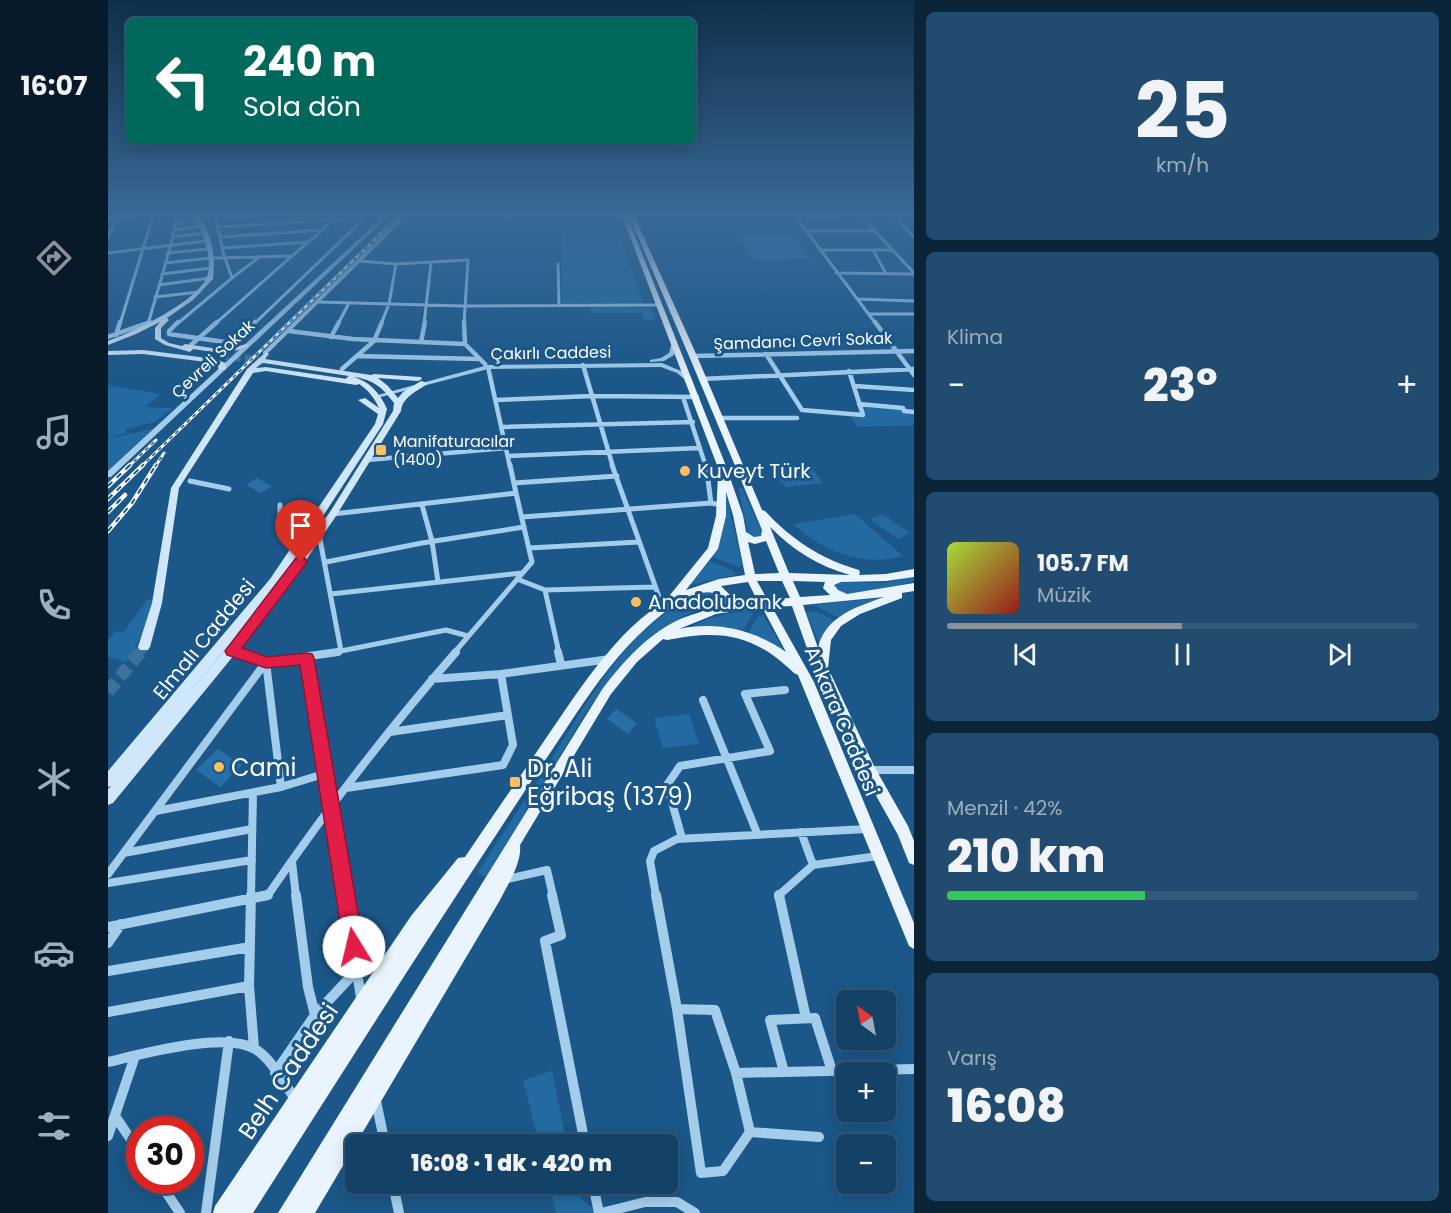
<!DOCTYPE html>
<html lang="tr">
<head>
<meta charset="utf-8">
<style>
	:root { --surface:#144166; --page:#214c6f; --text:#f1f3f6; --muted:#9dafbf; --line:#335a7a; --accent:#8c9099 }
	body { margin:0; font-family:Poppins,sans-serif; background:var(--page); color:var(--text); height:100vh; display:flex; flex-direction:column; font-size:22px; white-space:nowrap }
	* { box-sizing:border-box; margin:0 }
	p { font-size:20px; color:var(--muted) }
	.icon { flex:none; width:33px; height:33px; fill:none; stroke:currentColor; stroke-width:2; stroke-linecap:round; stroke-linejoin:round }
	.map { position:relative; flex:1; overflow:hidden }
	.panel { display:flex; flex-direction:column; gap:12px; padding:12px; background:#0b2438; width:537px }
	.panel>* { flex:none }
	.banner { position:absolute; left:18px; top:18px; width:570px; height:126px; border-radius:9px; box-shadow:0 3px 15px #0003,0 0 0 2px var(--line); background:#00695c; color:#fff; overflow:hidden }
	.needle { width:39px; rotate:328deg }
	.controls { position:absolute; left:728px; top:990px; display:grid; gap:12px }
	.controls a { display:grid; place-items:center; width:60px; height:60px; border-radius:9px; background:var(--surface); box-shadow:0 3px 15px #0003,0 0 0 2px var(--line); font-size:30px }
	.speed { position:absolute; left:18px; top:1116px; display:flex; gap:12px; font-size:30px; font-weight:700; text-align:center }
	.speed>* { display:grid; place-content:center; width:78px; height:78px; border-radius:50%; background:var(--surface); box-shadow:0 3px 15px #0003,0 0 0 2px var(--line); line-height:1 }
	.speed .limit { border:9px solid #d22; background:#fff; color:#111 }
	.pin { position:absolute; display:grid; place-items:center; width:51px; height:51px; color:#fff; margin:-62px -26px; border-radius:50% 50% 50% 0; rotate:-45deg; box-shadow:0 0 6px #0007 }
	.pin .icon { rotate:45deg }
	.me { position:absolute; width:66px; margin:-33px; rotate:351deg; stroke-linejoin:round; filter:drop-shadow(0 0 4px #0008) }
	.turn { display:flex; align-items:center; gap:21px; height:126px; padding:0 18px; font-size:27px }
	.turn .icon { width:78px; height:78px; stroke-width:2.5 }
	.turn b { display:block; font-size:42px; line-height:51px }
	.big { font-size:45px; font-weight:800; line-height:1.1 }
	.panel .card { flex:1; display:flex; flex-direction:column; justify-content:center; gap:9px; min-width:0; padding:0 21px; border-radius:9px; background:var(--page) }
	.panel .dial { align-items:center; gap:0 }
	.dial b { font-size:78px; line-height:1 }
	.song { display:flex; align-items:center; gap:18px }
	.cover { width:72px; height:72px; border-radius:9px; background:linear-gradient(135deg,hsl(80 70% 55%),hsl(0 70% 35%)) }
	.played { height:6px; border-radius:3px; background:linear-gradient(90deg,var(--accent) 50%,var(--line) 50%) }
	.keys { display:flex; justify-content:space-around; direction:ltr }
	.heat { display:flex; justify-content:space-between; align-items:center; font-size:33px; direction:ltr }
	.charge { height:9px; border-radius:4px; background:linear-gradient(90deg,#34c759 42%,var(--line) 0) }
	.trip { position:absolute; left:237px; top:1134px; width:333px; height:60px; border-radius:9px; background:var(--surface); box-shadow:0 3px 15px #0003,0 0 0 2px var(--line); font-weight:800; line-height:60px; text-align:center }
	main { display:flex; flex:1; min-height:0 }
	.menu { display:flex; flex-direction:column; width:108px; justify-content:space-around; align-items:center; background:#081a29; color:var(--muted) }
	.menu .icon { width:42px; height:42px }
	.menu .selected { color:var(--accent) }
	.menu b { font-size:27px; color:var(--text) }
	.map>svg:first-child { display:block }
	.green { fill:#236aa2 }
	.building { fill:#296fa7 }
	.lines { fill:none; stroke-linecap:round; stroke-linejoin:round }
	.secondary-tunnel-far2 { stroke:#3d709a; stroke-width:8; stroke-dasharray:8 4; stroke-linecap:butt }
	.secondary-tunnel-far1 { stroke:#3d709a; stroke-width:10; stroke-dasharray:10 5; stroke-linecap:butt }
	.secondary-tunnel { stroke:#3d709a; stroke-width:13; stroke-dasharray:13 6; stroke-linecap:butt }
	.minor-far4 { stroke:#a4cdec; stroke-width:3 }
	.minor-far3 { stroke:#a4cdec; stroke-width:4.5 }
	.minor-far2 { stroke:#a4cdec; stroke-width:5 }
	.minor-far1 { stroke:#a4cdec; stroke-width:8 }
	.minor { stroke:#a4cdec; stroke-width:10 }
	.tertiary { fill:#a4cdec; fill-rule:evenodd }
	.secondary { fill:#d0e6f9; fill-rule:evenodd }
	.primary { fill:#e9f4ff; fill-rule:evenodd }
	.rail-far1-casing { stroke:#fff; stroke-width:3 }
	.rail-casing { stroke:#fff; stroke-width:4.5 }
	.rail-far1 { stroke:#1b5788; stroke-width:1.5; stroke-dasharray:4; stroke-linecap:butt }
	.rail { stroke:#1b5788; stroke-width:2; stroke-dasharray:6; stroke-linecap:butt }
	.route { fill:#e11d48; stroke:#92132f; stroke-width:1.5 }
	.poi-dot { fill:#febf60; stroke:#1b5788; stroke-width:2 }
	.labels { text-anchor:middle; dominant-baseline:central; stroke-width:6; stroke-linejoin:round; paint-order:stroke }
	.far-street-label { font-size:16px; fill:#fff; stroke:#1b5788 }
	.far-poi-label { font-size:16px; fill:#fff; stroke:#1b5788; text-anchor:start }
	.poi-label { font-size:20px; fill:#fff; stroke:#1b5788; text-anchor:start }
	.street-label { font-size:20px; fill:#fff; stroke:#1b5788 }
	.near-poi-label { font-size:24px; fill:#fff; stroke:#1b5788; text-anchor:start }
	.near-street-label { font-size:24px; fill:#fff; stroke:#1b5788 }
</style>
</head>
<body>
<main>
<nav class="menu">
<b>16:07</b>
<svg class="icon selected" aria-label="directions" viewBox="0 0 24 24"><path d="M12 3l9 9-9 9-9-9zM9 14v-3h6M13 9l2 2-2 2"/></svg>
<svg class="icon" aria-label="music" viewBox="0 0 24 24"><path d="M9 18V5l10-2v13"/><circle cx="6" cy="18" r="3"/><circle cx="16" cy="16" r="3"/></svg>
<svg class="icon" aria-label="phone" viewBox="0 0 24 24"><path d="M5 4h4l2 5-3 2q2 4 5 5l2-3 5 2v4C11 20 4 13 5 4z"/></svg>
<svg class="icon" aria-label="climate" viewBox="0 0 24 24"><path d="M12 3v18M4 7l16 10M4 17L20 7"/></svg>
<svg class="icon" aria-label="car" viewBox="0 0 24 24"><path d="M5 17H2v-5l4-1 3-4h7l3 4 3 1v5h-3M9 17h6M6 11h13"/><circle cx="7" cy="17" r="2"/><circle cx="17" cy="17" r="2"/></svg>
<svg class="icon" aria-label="filters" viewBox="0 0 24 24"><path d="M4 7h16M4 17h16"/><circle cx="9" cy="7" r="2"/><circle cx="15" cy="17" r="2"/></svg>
</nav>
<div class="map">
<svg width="806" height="1213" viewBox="0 0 806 1213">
	<rect width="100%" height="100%" fill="#1b5788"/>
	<path class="green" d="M454,229H514L517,238H513L535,304H454Z
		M482,307L543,308L548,320H536L534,313H483Z
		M0,383L2,386L53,394L37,407L65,408L46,422L18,429V433L0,438Z
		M752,405L792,408L806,413V425L749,427L743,417H754Z
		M51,427L0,473V439Z
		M704,468L715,483L677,487L666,473Z
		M630,488H634L654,532V535L646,537L640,533Z
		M618,493L634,564L631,567L604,557L612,539Z
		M747,514L795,556C754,567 716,552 685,524Z
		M775,514L802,533L790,539L762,519Z
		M602,561L624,570L628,575L581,585Z
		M806,576V581C785,587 746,599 726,591L725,583L729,582L778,583Z
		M601,590L613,594V602C524,626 486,699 443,771C421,807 399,842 378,877L369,873C391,839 413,806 435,773C478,705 520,620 601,590Z
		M772,598L773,600L732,618L705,605Z
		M45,599L34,635L19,662L0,657V640L8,631L16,632L39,600Z
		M640,609L645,614L634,632L583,627L599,619Z
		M708,611L727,621L712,646L698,612Z
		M655,615L678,654L640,634L650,616Z
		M581,714L591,744L555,748L546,718Z
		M444,1071L459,1144H431L415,1080Z
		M441,1184H467L470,1195L489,1213H448Z"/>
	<path class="building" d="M629,235H685L703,259L647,260Z
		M149,478L164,486L153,493L138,485Z
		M508,709L529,723L520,734L499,719Z
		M110,749L134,765L112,787L88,770Z"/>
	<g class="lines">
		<path class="secondary-tunnel-far2" d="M113,355L156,361"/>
		<path class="secondary-tunnel-far1" d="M31,653L36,647"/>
		<path class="secondary-tunnel" d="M0,692L32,652"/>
		<path class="minor-far4" d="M685,213L768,324
			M750,213L806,273
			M783,214L806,237
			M686,215L806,214
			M107,217L169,213
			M0,218L43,213
			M67,223L91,220
			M109,227L257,218
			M66,230L95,226
			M698,231H764
			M0,237L9,216
			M65,237L96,233
			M112,237L214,230
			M114,248L200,242
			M711,250H783
			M765,250L777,272
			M0,253L98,241
			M59,253L100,249
			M106,258L184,256L226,220
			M252,261L288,264L360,260L356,324
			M57,263L102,258
			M450,264L451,305
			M728,273L806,274
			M54,274L103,268
			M124,278L150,258
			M51,285L102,278
			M47,297L91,292
			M749,299L806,301
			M210,302L356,306L551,305
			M761,314H806
			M12,324L46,213
			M40,324L63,245L69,213
			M69,324L124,278L115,252L107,213
			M107,324L184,256
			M146,324L262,213
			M230,324L241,303
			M273,324L281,304L288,264
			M316,324L323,263"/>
		<path class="minor-far3" d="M70,322L61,331V334L124,343
			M356,322L357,344L377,364
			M767,322L806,375
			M181,331L245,339L357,344
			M8,335L12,322
			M0,337L42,322
			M223,337L231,322
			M313,342L317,322
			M83,345L109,322
			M120,348L147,322
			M658,354L694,410L755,415L741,371
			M249,356L372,359
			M585,356L806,351
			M475,365L505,467
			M380,367L402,467
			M234,369L266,341L274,322
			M593,379L806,369
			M746,386L806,390
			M575,397L598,467
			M388,400L484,396L589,397
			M751,404L795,408L796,411L806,412
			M610,418H689
			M394,427L585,422
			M400,456L592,448
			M259,460L398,448"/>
		<path class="minor-far2" d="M504,465L555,608
			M598,465L603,503
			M82,481L121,489
			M406,483L509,476
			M172,505V529L209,518
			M314,505L324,541L330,582
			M225,514L408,493L402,465
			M414,517L603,503L613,505
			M211,534L233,651
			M421,548L531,542
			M218,562L314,543L416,527
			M409,579L437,590L546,587
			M437,590L451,653
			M223,594L414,573
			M124,651L130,653
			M223,653L338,630L360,636
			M346,653L424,562L408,493"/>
		<path class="minor-far1" d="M126,652L158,662L230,652
			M450,652L453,664
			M198,658L238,896
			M324,679L393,674L502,659
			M595,700L649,833
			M282,732L400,715
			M761,770H806
			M238,788L395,765L405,745L393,674
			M48,811L173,787
			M693,832L705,865
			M574,838L559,785L572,766L662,751L637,694L677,690
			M16,853L144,829
			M184,862L188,896
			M0,874L158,662L173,787L219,773
			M395,880L439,870L445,896
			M0,883L144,860
			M143,896L145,793
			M154,896L160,895C218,810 281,729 348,652
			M548,896L542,861L546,851L569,839L759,829
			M670,896L705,865L770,856"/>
		<path class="minor" d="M143,895L141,986L146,1048
			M188,895L200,987L207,1015L249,970
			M237,895L253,998
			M444,895L453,935L437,941L477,1144
			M548,895L569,1009L607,1010L628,1073
			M671,895L698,1018
			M0,927L160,895
			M0,943L13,924
			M0,971L142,947
			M569,1009L593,1173L615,1171L642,1132
			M0,1012L141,986
			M0,1062C34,1054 117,1031 147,1049C164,1059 176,1084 188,1100
			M676,1072L662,1020L707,1018L724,1071
			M167,1073L207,1015
			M268,1101L277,1144
			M7,1116L32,1153
			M0,1136L27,1056
			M711,1137L642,1132L628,1073L806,1069
			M50,1180L72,1213
			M285,1184L291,1213
			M485,1184L491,1213
			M98,1213L121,1041
			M493,1213L537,1202H569L587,1213"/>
		<path class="tertiary" d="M279,213H284L3,477H0V471Z
			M297,213H302L159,354H155V352Z
			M564,341L569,342L566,355L556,361L542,362V360L553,358L561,353Z
			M554,363L573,371L585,381L580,382L569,373L553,367L380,369L269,398L266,396L380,365Z"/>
		<path class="secondary" d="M83,213H88C104,231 108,256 105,279L85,300L59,318L61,320L53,328V338L61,343L74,346L77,344L118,350L138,344L141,346L118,354L85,349L82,352L57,345L47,339V328L52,322L28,334L0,345V341C25,332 86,303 98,279C107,262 94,227 83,213Z
			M35,350L108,359L117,363L118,369L111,371L110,366L106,363L35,354L0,355V351Z
			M158,352L161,354L157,359L263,375L266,374L313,377L314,379L310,381L270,378L280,386L290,398L295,392L313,381L320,383C309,392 295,396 293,411L228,516L171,600L5,803L0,805V789L3,786L0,787V771L162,579L267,424L270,414L250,400L257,398L271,408C266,397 260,390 251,384L248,385L158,371L145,373L71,488L54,603L42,647L40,650H32L30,647L44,603L63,488L139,369ZM154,363H156L241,376L238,378L239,379L158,367L148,368ZM246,377C266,380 274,387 286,403L285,411L222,512L163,594L72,704L170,585L275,424L279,409C272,393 262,382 246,377Z"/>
		<path class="primary" d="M513,213H518L618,466L635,515L638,532L646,537L653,536L654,530L581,356L520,213H525L589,356L654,510L657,511C684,540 713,559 751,570L752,573L751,575L778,574L806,569V577L778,581L733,582L726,585L730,590L739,594L806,583V591L794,593V598L752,614L733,626L723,640L720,668L766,766L800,826L806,841V865L801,863L790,835L756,774L700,651L684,606L664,607L706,682L806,923V949L801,946L690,675L686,673C645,634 614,629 559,640L555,639L529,662L503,694L412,845C414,863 400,884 392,900L207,1213H170L495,688C516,661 537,637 568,621C582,614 599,612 612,602L613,597C589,576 536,629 520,646C493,675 472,708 450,741C430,771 410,801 390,832C307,958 226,1086 145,1213H105L107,1206L303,916L350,858L357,857C382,820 407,784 432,747C466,698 508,628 561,599L562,595L600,548L608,516L610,475L612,473ZM618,492L625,515L637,575L611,579L578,590L610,549L618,516ZM662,527C685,550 710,566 742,575L681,573ZM658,541L671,573L647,574L640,542L647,544ZM649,581H674L682,598L659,599ZM685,581L717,582L715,588L722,595L692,597ZM640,582L649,600L622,603L623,596L613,586ZM776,597C749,607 717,616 710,648L695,605ZM654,607L678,652C646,630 610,621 571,629L608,614Z"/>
		<g class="rail-far1-casing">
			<path id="rail-far1" d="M20,467L48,440
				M33,467L294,213
				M47,467L56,453"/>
		</g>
		<g class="rail-casing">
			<path id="rail" d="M0,486L22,465
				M0,499L35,465
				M0,512L17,495
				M0,531L24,503L48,465"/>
		</g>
		<use href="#rail-far1" class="rail-far1"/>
		<use href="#rail" class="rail"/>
	</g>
	<linearGradient id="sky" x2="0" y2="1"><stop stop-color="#0f304b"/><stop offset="0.56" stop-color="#396996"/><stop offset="1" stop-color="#396996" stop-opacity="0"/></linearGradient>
	<rect width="806" height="383" fill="url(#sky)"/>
	<path class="route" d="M193,557L197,558L199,562L197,565L134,648L159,657L198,653L204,654L206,658L256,947L253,954L246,957L239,954L236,947L192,665L158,668L119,655L117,651L188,558Z"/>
	<g class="poi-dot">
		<rect x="267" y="444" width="12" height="12" rx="3"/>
		<circle cx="577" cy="471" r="6"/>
		<circle cx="528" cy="602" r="6"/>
		<circle cx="111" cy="767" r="6"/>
		<rect x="401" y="776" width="12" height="12" rx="3"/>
	</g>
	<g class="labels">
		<g class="far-street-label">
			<text transform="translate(695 341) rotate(-2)">Şamdancı Cevri Sokak</text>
			<text transform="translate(443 353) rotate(-1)">Çakırlı Caddesi</text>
			<text transform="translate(105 359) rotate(-43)">Çevreli Sokak</text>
		</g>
		<g class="far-poi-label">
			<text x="285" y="441">Manifaturacılar<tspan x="285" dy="18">(1400)</tspan></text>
		</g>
		<g class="poi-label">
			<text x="589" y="471">Kuveyt Türk</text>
			<text x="540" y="602">Anadolubank</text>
		</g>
		<g class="street-label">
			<text transform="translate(96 639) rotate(-51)">Elmalı Caddesi</text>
			<text transform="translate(734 721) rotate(67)">Ankara Caddesi</text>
		</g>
		<g class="near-poi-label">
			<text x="123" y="767">Cami</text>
			<text x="419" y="768">Dr. Ali<tspan x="419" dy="28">Eğribaş (1379)</tspan></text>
		</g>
		<g class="near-street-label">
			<text transform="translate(180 1071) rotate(-56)">Belh Caddesi</text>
		</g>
	</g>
</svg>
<div class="controls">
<a><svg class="needle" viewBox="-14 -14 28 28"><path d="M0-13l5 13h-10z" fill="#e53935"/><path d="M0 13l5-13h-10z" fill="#9dafbf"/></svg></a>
<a>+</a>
<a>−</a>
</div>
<div class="speed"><div class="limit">30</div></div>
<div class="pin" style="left:193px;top:562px;background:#d93025"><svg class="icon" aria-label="arrive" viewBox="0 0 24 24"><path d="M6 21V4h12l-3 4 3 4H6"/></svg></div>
<svg class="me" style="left:246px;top:947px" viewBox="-20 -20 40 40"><circle r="19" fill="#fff"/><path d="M0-13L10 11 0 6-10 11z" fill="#e11d48"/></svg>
<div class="trip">16:08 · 1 dk · 420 m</div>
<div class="banner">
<div class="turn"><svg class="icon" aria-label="left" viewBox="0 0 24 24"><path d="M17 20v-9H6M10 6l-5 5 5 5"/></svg><div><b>240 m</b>Sola dön</div></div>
</div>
</div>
<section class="panel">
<div class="card dial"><b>25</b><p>km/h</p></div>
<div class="card"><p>Klima</p>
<div class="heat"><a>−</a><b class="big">23°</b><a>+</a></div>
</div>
<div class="card">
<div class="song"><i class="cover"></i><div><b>105.7 FM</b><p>Müzik</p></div></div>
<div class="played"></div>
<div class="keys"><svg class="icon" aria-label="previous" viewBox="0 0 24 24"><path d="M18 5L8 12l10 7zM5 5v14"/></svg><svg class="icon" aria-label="pause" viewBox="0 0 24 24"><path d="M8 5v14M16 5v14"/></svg><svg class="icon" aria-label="next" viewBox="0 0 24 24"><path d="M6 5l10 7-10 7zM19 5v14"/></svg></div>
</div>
<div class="card"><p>Menzil · 42%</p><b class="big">210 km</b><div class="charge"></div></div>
<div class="card"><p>Varış</p><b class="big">16:08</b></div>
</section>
</main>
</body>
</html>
